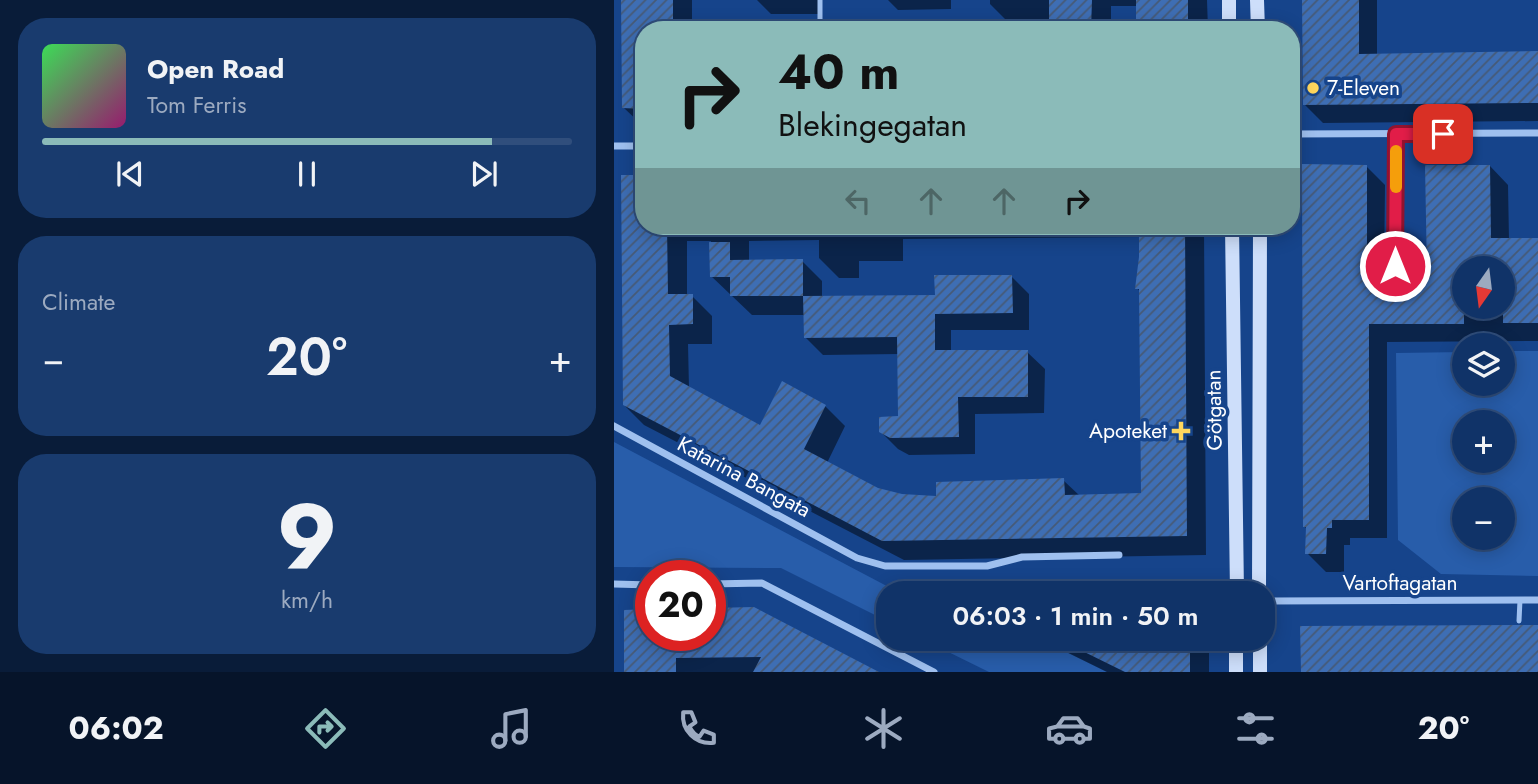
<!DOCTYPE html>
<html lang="en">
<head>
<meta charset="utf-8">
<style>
	:root { --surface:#103368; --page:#193b6e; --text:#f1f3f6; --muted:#9caac0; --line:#304e7c; --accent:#8bbbb9 }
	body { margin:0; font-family:Jost,sans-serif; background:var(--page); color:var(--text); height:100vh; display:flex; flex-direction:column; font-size:26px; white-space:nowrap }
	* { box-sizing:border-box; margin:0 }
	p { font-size:23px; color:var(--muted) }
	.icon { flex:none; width:38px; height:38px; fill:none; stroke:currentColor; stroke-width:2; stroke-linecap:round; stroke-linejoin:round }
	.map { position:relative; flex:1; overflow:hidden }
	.sheet { display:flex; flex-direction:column; gap:18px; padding:18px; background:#091c39; width:614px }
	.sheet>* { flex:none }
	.hud { position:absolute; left:21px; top:21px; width:665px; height:214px; border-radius:28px; box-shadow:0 4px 18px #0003,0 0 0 2px var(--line); background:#8bbbb9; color:#111; overflow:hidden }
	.needle { width:46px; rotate:194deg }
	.fabs { position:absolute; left:838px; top:256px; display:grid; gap:14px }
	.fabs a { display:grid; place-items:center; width:63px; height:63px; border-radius:50%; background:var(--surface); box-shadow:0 4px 18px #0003,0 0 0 2px var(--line); font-size:35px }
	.speed { position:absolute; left:21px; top:560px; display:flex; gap:14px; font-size:35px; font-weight:700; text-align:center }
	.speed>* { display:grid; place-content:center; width:91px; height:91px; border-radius:50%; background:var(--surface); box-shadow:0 4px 18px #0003,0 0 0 2px var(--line); line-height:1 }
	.speed .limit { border:10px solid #d22; background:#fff; color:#111 }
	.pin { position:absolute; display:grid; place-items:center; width:60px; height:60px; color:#fff; margin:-30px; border-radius:14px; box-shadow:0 4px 10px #0006 }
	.me { position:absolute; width:77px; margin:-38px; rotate:0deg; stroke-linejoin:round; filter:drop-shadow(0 0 5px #0008) }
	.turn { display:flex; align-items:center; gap:24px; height:147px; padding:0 28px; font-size:32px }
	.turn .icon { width:91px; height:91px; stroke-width:2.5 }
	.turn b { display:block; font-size:49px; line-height:60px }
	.lanes { display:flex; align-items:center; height:66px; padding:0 28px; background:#0003; justify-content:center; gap:35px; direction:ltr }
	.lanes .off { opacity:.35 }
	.big { font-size:52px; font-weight:600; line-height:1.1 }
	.sheet .widget { flex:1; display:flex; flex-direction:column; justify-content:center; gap:10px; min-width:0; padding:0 24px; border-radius:28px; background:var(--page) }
	.sheet .dial { align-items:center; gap:0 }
	.dial b { font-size:91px; line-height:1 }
	.song { display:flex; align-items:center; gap:21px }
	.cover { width:84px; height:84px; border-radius:10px; background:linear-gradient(135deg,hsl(130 70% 55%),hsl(320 70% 35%)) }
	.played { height:7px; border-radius:4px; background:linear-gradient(90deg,var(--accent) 85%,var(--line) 85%) }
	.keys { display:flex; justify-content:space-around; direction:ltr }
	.heat { display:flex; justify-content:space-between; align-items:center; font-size:38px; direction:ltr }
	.trip { position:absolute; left:262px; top:581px; width:399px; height:70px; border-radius:28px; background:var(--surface); box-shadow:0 4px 18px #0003,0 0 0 2px var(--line); font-weight:600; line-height:70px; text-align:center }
	.menu { display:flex; height:112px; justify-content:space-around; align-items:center; background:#06142a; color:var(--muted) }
	.menu .icon { width:49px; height:49px }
	.menu .active { color:var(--accent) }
	.menu b { font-size:32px; color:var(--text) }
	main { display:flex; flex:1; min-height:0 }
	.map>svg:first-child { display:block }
	.park { fill:#285daa; fill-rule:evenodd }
	.shadow { fill:#0007; fill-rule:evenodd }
	.building { fill:url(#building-hatch) }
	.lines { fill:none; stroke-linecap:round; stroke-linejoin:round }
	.lane { stroke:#9fc0ef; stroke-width:5 }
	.street { stroke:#9fc0ef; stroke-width:7 }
	.secondary { stroke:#cddefa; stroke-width:14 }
	.route-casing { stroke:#92132f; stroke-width:18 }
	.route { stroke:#e11d48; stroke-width:12 }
	.slow { stroke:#f59e0b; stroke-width:12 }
	.poi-dot { fill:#ffd75d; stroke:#16448b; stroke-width:2.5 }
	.labels { text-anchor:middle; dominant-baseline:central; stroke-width:7; stroke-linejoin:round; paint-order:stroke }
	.poi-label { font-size:21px; fill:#fff; stroke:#16448b; text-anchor:start }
	.street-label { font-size:21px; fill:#fff; stroke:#16448b }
</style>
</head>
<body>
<main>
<section class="sheet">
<div class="widget">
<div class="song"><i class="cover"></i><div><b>Open Road</b><p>Tom Ferris</p></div></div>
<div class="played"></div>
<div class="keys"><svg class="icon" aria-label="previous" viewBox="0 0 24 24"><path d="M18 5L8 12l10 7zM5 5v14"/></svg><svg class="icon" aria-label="pause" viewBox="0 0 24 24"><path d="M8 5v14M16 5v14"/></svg><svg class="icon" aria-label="next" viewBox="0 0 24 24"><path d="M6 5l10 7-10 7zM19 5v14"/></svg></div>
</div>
<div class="widget"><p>Climate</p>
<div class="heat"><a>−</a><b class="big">20°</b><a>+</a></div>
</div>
<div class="widget dial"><b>9</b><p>km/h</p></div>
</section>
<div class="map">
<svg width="924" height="672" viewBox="0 0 924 672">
	<defs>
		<pattern id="building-hatch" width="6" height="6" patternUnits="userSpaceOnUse" patternTransform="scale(1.75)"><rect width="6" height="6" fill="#3e6eb4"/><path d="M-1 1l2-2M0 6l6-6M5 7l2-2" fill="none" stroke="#465a76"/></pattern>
	</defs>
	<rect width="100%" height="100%" fill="#16448b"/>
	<path class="park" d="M889,351H924V576L827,574L784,540L782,353L850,352V383H889ZM850,422H889V460H850ZM850,499H889V537H850Z
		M0,442L286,593H275V622L167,568L0,567Z
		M308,639H427L493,672H375Z"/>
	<path class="shadow" d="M10,0H78V30H30V127L10,108Z
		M143,0H206V14H157Z
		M274,0H337V9L284,10Z
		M376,0H593L594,30H524V6H497V30H437V24H396L376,4Z
		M690,0H763V55L924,53V121L709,123L690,104Z
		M752,166L771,185L770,274H815L876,166L894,185L895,240H924V341L773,342V538H736V545H730V572H712L693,553V529L691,527ZM850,268H889V306H850Z
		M30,226H590L592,555L290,560L30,425L10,405ZM527,237L523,288L527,293L529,495L466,496L449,480L324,498L287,496L264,489L213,463L231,426L211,406L147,427L75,388L74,344H98V316L78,296H73V241H97V276L138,315H191L192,338L209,355L285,354L286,418L267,432L284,449L295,455L361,454V414L430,413L431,369L413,352H337V330H415V294L397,276L322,297L208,298V281L188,261L135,262V241L205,240V258L225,278H245V261H289V239Z
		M37,635L261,672H12Z
		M437,639H595V672H493L448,650Z"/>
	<path class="building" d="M7,0H59V30H30V109L8,108Z
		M435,0H478L477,30H435Z
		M522,0H574V30H522Z
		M688,0H745V54L924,51V103L689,105Z
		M688,164L753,165V273L813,272L811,165H876L877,238H924V323H889V268H850V324H755V520H718V528H713L712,554H691L692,527H689Z
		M7,175H30V226H53L54,294H79V324L55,325L56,376L146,425L168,381L212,405L190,449L264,488L288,494L322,496V482L450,478L451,495L527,493L525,289H521L525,257V226H571L573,536L268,541L9,405Z
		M95,242H116V260L189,259V296H116V277H96Z
		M320,275H398L399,313L321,314V350H414V397H344L345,437L276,438L265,432V417L284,416L283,337L190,338L189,296L321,295Z
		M140,607L265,672H139L147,657L62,658V672H10V610L37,609V635H96V608Z
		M902,625H924V672H687L686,626Z
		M444,639H576V672H511Z"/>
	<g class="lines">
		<path class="lane" d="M206,0V30
			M781,266L782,134
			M905,621L906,600"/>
		<path class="street" d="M677,134L924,133
			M0,146H30
			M0,426L243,558L271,566H373L408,557L505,555
			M0,584L37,585
			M96,584L148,583L320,672
			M649,601L924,600"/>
		<path class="secondary" d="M643,0L644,30
			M615,30V0
			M618,226L623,593
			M645,593L646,226
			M646,639V672
			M622,672V639"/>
	</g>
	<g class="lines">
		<g class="route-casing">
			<path id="route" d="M781,266L782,134H829"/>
		</g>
		<use href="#route" class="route"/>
		<path class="slow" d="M782,187V151"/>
	</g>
	<g class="poi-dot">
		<circle cx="699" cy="88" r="7"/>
		<path d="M563.5 420.5h7v7h7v7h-7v7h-7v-7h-7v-7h7z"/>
	</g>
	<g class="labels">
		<g class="poi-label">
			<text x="713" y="88">7-Eleven</text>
			<text x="553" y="431" text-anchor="end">Apoteket</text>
		</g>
		<g class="street-label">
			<text transform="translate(600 410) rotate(-91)">Götgatan</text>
			<text transform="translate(130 477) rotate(28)">Katarina Bangata</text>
			<text x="786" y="583">Vartoftagatan</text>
		</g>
	</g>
</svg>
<div class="fabs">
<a><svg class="needle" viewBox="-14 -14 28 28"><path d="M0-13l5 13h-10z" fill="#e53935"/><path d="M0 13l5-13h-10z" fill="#9caac0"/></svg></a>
<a><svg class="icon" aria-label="layers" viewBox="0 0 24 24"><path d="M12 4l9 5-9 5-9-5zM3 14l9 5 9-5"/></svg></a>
<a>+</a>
<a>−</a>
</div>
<div class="speed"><div class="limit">20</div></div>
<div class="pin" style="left:829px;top:134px;background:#d93025"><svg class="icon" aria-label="arrive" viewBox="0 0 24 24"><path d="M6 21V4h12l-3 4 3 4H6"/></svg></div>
<svg class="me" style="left:781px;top:266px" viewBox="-20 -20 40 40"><circle r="17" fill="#e11d48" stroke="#fff" stroke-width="3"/><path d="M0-11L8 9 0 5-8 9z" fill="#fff"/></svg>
<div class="trip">06:03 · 1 min · 50 m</div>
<div class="hud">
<div class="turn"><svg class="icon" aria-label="right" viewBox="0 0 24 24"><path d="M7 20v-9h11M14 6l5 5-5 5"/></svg><div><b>40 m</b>Blekingegatan</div></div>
<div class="lanes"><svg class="icon off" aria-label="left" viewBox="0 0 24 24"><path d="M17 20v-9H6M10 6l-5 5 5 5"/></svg><svg class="icon off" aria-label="ahead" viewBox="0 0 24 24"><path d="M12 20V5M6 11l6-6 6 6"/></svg><svg class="icon off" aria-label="ahead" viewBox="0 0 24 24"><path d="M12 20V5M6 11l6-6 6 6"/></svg><svg class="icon" aria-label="right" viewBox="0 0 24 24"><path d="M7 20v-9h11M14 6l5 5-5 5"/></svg></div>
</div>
</div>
</main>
<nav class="menu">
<b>06:02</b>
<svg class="icon active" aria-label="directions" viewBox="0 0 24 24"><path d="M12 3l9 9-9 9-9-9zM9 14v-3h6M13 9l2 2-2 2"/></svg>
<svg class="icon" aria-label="music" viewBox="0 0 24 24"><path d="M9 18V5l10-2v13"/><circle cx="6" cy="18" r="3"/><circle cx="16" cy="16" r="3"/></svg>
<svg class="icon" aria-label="phone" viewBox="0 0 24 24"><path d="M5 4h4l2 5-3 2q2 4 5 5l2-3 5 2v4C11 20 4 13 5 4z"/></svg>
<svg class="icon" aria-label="climate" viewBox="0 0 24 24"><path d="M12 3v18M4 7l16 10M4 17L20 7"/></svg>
<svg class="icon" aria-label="car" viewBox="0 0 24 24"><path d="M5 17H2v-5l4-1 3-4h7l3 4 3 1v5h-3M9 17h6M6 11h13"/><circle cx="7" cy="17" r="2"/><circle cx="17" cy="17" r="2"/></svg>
<svg class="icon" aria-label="filters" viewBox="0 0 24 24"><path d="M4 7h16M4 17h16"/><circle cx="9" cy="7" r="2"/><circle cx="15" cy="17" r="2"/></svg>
<b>20°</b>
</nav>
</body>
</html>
